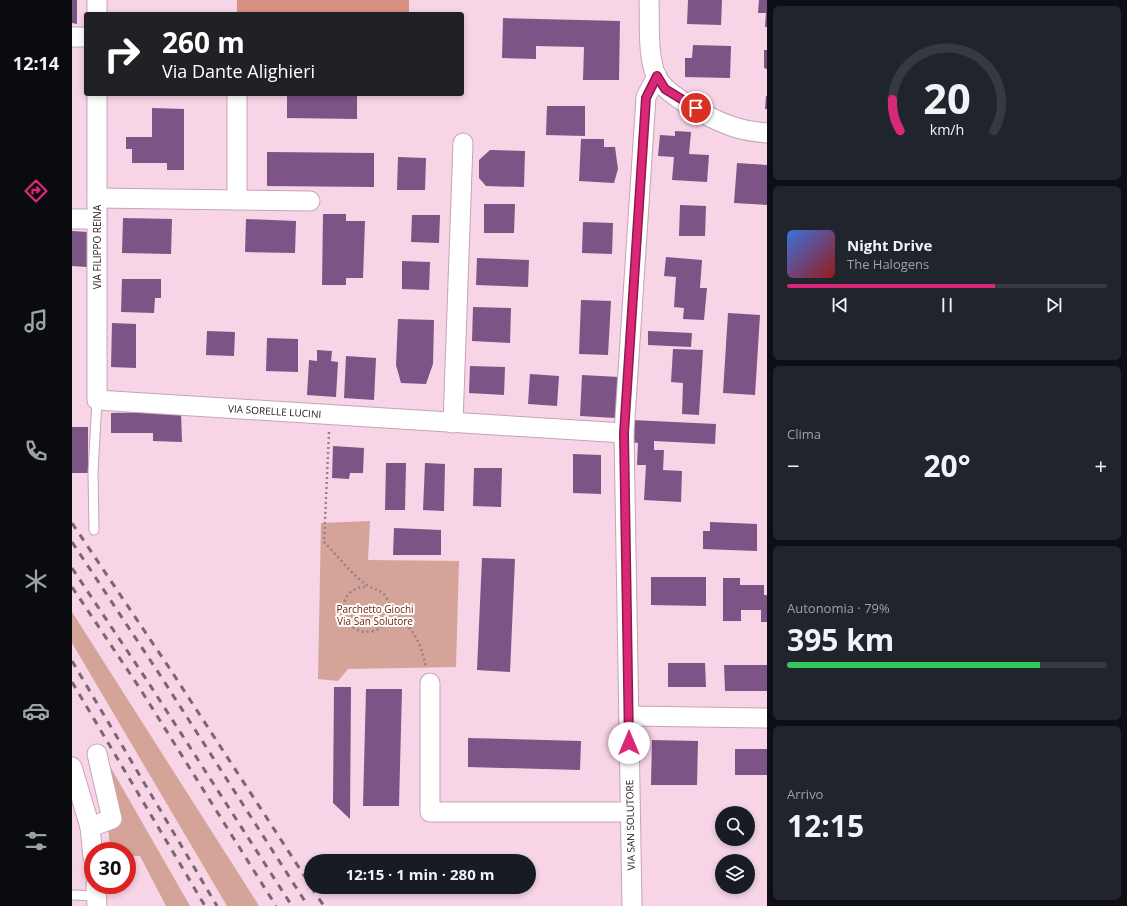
<!DOCTYPE html>
<html lang="it">
<head>
<meta charset="utf-8">
<style>
	:root { --surface:#171b24; --page:#20242c; --text:#f1f3f6; --muted:#9ea1a6; --line:#363941; --accent:#db2777 }
	body { margin:0; font-family:"Open Sans",sans-serif; background:var(--page); color:var(--text); height:100vh; display:flex; flex-direction:column; font-size:15px; white-space:nowrap }
	* { box-sizing:border-box; margin:0 }
	p { font-size:13px; color:var(--muted) }
	.icon { flex:none; width:22px; height:22px; fill:none; stroke:currentColor; stroke-width:2; stroke-linecap:round; stroke-linejoin:round }
	.map { position:relative; flex:1; overflow:hidden }
	.panel { display:flex; flex-direction:column; gap:6px; padding:6px; background:#0d0f14; width:360px }
	.panel>* { flex:none }
	.top-card { position:absolute; left:12px; top:12px; width:380px; height:84px; border-radius:4px; box-shadow:0 2px 6px #0003; background:#202124; color:#fff; overflow:hidden }
	.buttons { position:absolute; left:643px; top:806px; display:grid; gap:8px }
	.buttons a { display:grid; place-items:center; width:40px; height:40px; border-radius:50%; background:var(--surface); box-shadow:0 2px 6px #0003; font-size:20px }
	.speed { position:absolute; left:12px; top:842px; display:flex; gap:8px; font-size:20px; font-weight:700; text-align:center }
	.speed>* { display:grid; place-content:center; width:52px; height:52px; border-radius:50%; background:var(--surface); box-shadow:0 2px 6px #0003; line-height:1 }
	.speed .limit { border:6px solid #d22; background:#fff; color:#111 }
	.pin { position:absolute; display:grid; place-items:center; width:34px; height:34px; color:#fff; margin:-17px; border:2px solid #fff; border-radius:50%; box-shadow:0 1px 4px #0007 }
	.me { position:absolute; width:44px; margin:-22px; rotate:0deg; stroke-linejoin:round; filter:drop-shadow(0 0 3px #0008) }
	.turn { display:flex; align-items:center; gap:14px; height:84px; padding:0 12px; font-size:18px }
	.turn .icon { width:52px; height:52px; stroke-width:2.5 }
	.turn b { display:block; font-size:28px; line-height:34px }
	.big { font-size:30px; font-weight:700; line-height:1.1 }
	.panel .card { flex:1; display:flex; flex-direction:column; justify-content:center; gap:6px; min-width:0; padding:0 14px; border-radius:6px; background:var(--page) }
	.panel .dial { align-items:center; gap:0 }
	.dial svg { height:104px; overflow:visible; fill:none; stroke:var(--line); stroke-width:7; stroke-linecap:round; text-anchor:middle }
	.dial text { fill:var(--text); stroke:none }
	.song { display:flex; align-items:center; gap:12px }
	.cover { width:48px; height:48px; border-radius:6px; background:linear-gradient(135deg,hsl(220 70% 55%),hsl(0 70% 35%)) }
	.played { height:4px; border-radius:2px; background:linear-gradient(90deg,var(--accent) 65%,var(--line) 65%) }
	.keys { display:flex; justify-content:space-around; direction:ltr }
	.heat { display:flex; justify-content:space-between; align-items:center; font-size:22px; direction:ltr }
	.charge { height:6px; border-radius:3px; background:linear-gradient(90deg,#34c759 79%,var(--line) 0) }
	.trip { position:absolute; left:232px; top:854px; width:232px; height:40px; border-radius:20px; background:var(--surface); box-shadow:0 2px 6px #0003; font-weight:700; line-height:40px; text-align:center }
	main { display:flex; flex:1; min-height:0 }
	.dock { display:flex; flex-direction:column; width:72px; justify-content:space-around; align-items:center; background:#090b0e; color:var(--muted) }
	.dock .icon { width:28px; height:28px }
	.dock .current { color:var(--accent) }
	.dock b { font-size:18px; color:var(--text) }
	.map>svg:first-child { display:block }
	.green { fill:#d4a498 }
	.forest { fill:#d89281 }
	.building { fill:#7c5485 }
	.lines { fill:none; stroke-linecap:round; stroke-linejoin:round }
	.service-casing { stroke:#c6a4b7; stroke-width:11 }
	.minor-casing { stroke:#c6a4b7; stroke-width:21 }
	.path { stroke:#987f8c; stroke-width:2.5; stroke-dasharray:2 3; stroke-linecap:butt }
	.service { stroke:#fff; stroke-width:9 }
	.minor { stroke:#fff; stroke-width:19 }
	.rail { stroke:#7b6571; stroke-width:3; stroke-dasharray:7 7; stroke-linecap:butt }
	.route-casing { stroke:#8e194d; stroke-width:10 }
	.route { stroke:#db2777; stroke-width:7 }
	.labels { text-anchor:middle; dominant-baseline:central; stroke-width:4; stroke-linejoin:round; paint-order:stroke }
	.street-label { font-size:10px; fill:#21151b; stroke:#fff }
	.park-label { font-size:10px; fill:#6b1804; stroke:#fff }
</style>
</head>
<body>
<main>
<nav class="dock">
<b>12:14</b>
<svg class="icon current" aria-label="directions" viewBox="0 0 24 24"><path d="M12 3l9 9-9 9-9-9zM9 14v-3h6M13 9l2 2-2 2"/></svg>
<svg class="icon" aria-label="music" viewBox="0 0 24 24"><path d="M9 18V5l10-2v13"/><circle cx="6" cy="18" r="3"/><circle cx="16" cy="16" r="3"/></svg>
<svg class="icon" aria-label="phone" viewBox="0 0 24 24"><path d="M5 4h4l2 5-3 2q2 4 5 5l2-3 5 2v4C11 20 4 13 5 4z"/></svg>
<svg class="icon" aria-label="climate" viewBox="0 0 24 24"><path d="M12 3v18M4 7l16 10M4 17L20 7"/></svg>
<svg class="icon" aria-label="car" viewBox="0 0 24 24"><path d="M5 17H2v-5l4-1 3-4h7l3 4 3 1v5h-3M9 17h6M6 11h13"/><circle cx="7" cy="17" r="2"/><circle cx="17" cy="17" r="2"/></svg>
<svg class="icon" aria-label="filters" viewBox="0 0 24 24"><path d="M4 7h16M4 17h16"/><circle cx="9" cy="7" r="2"/><circle cx="15" cy="17" r="2"/></svg>
</nav>
<div class="map">
<svg width="695" height="906" viewBox="0 0 695 906">
	<rect width="100%" height="100%" fill="#f7d4e6"/>
	<path class="green" d="M298,521L296,560L387,561L384,667L276,669L266,681L246,679L249,523Z
		M0,612L184,901L187,906H155L0,643Z
		M31,754L118,906H94L68,856H55V851H38Z"/>
	<path class="forest" d="M165,0H337V14H165Z"/>
	<path class="building" d="M0,0H5V24L0,23Z
		M616,0H650L649,25L615,24Z
		M687,0H695V27H693L694,13H686Z
		M431,18L548,21L547,80H511L512,47L464,46V59L430,58Z
		M621,45L659,46L658,78L613,77V58H620Z
		M692,50H695V69L692,68Z
		M215,94H285V119L215,118Z
		M694,96H695V109H693Z
		M475,106H513V136L474,135Z
		M80,108L112,109V170H95V163H60V149H54V137H80Z
		M603,131L619,132L617,154L637,155L635,182L600,180L602,157L586,156L588,135L603,136Z
		M509,139H532V147H543L546,169L542,183L507,181Z
		M418,150L453,151L452,187L414,186L407,178V160Z
		M195,152L302,153V187L195,186Z
		M326,157L354,158L353,190H325Z
		M665,163L695,165V205L662,203Z
		M412,204H443L442,233H412Z
		M608,205L634,206L633,236H607Z
		M251,214H274V221H293L291,278H274V285H250Z
		M340,215H368L367,243L339,242Z
		M51,218L100,219L99,254L50,253Z
		M174,219L224,221L223,253L173,252Z
		M511,222L541,223L540,254L510,253Z
		M0,231L16,232L15,267L0,266Z
		M594,257L630,260L628,288H635L632,320L611,319L612,308L602,307L604,277L592,276Z
		M405,258L457,260L456,287L404,285Z
		M330,261L358,262L357,290L330,289Z
		M50,279H89V298H83L82,313L49,312Z
		M509,300L539,301L536,355L507,354Z
		M401,307L439,308L438,343L400,341Z
		M656,313L688,315L683,395L651,393Z
		M326,319L362,320L361,364L354,384L329,383L324,365Z
		M40,323L64,324V368L39,367Z
		M135,331L163,332L162,356L134,355Z
		M576,331L620,333L619,347L576,345Z
		M195,338L226,339V372L194,371Z
		M601,349L631,350L627,415L610,414L611,383L599,382Z
		M245,350L260,351L259,361L266,362L264,397L235,395L237,360L245,361Z
		M274,356L304,358L302,400L272,398Z
		M398,366L433,367L432,395L397,393Z
		M458,374L487,376L485,406L456,404Z
		M510,375L547,377L544,418L508,416Z
		M109,412L110,442L81,441V433H39V413Z
		M560,420L644,424L643,444L582,441V450H592L591,470L610,471L609,502L572,500L574,465H565L566,443L559,442Z
		M0,427H16V473H0Z
		M261,446L292,448L291,473H278L277,479L260,478Z
		M501,454L529,455V494L501,493Z
		M314,463H334L333,510H313Z
		M353,463L373,464L372,511L351,510Z
		M402,468H430L429,507L401,506Z
		M638,522L685,524V551L631,549V531H638Z
		M322,528L369,530V555H321Z
		M410,558L443,559L438,672L405,670Z
		M579,577H634V606L579,605Z
		M651,578H668V585H692V595H695V622H689V610H669V621H651Z
		M596,663H633L634,687H596Z
		M652,665H695V691H653Z
		M262,687H279L278,819L261,803Z
		M294,689H330L327,806H291Z
		M396,738L509,741L508,770L396,767Z
		M580,740L626,741L625,785H579Z
		M663,749H695V775H663Z"/>
	<g class="lines">
		<g class="service-casing">
			<path id="service" d="M22,530L21,472L25,400
				M0,895L25,896"/>
		</g>
		<g class="minor-casing">
			<g id="minor">
				<path d="M25,0V14"/>
				<path d="M577,0C578,24 575,53 584,76C593,95 639,119 659,126C670,130 683,132 695,133"/>
				<path d="M0,37H14"/>
				<path id="s1" d="M25,94V400L552,433"/>
				<path d="M25,198L238,201"/>
				<path d="M165,200V94"/>
				<path d="M0,219H25"/>
				<path d="M381,423L391,143"/>
				<path d="M358,683V812H558"/>
				<path d="M557,716L695,718"/>
				<path d="M0,767L18,827"/>
				<path d="M21,857L18,827L40,819L25,754"/>
				<path d="M24,885L25,906"/>
				<path d="M560,906L552,433L574,97L585,76"/>
			</g>
		</g>
		<path class="path" d="M257,432L252,542C265,555 280,575 296,586C303,590 311,590 315,599C321,611 314,628 301,631C274,638 260,599 284,589C288,587 292,587 296,586
			M318,611C342,628 348,640 354,667"/>
		<use href="#service" class="service"/>
		<use href="#minor" class="minor"/>
		<path class="rail" d="M0,523L98,669L239,886
			M0,542L88,675L236,906
			M0,568L76,682L220,906
			M0,587L67,687L204,906
			M0,661L145,906
			M0,682L133,906
			M239,887L252,906"/>
	</g>
	<g class="lines">
		<g class="route-casing">
			<path id="route" d="M557,743L552,433L574,98L585,76L593,89L624,108"/>
		</g>
		<use href="#route" class="route"/>
	</g>
	<g class="labels">
		<g class="street-label">
			<text transform="translate(25 247) rotate(-90)">VIA FILIPPO REINA</text>
			<text stroke="none"><textPath href="#s1" startOffset="484">VIA SORELLE LUCINI</textPath></text>
			<text transform="translate(558 825) rotate(-91)">VIA SAN SOLUTORE</text>
		</g>
		<g class="park-label">
			<text x="303" y="609">Parchetto Giochi<tspan x="303" dy="12">Via San Solutore</tspan></text>
		</g>
	</g>
</svg>
<div class="buttons">
<a><svg class="icon" aria-label="search" viewBox="0 0 24 24"><circle cx="10" cy="10" r="6"/><path d="M15 15l6 6"/></svg></a>
<a><svg class="icon" aria-label="layers" viewBox="0 0 24 24"><path d="M12 4l9 5-9 5-9-5zM3 14l9 5 9-5"/></svg></a>
</div>
<div class="speed"><div class="limit">30</div></div>
<div class="pin" style="left:624px;top:108px;background:#d93025"><svg class="icon" aria-label="arrive" viewBox="0 0 24 24"><path d="M6 21V4h12l-3 4 3 4H6"/></svg></div>
<svg class="me" style="left:557px;top:743px" viewBox="-20 -20 40 40"><circle r="19" fill="#fff"/><path d="M0-13L10 11 0 6-10 11z" fill="#db2777"/></svg>
<div class="trip">12:15 · 1 min · 280 m</div>
<div class="top-card">
<div class="turn"><svg class="icon" aria-label="right" viewBox="0 0 24 24"><path d="M7 20v-9h11M14 6l5 5-5 5"/></svg><div><b>260 m</b>Via Dante Alighieri</div></div>
</div>
</div>
<section class="panel">
<div class="card dial"><svg viewBox="0 0 100 80">
<path d="M14 69A42 42 0 1 1 86 69"/>
<path d="M14 69A42 42 0 0 1 8 45" stroke="#db2777"/>
<text x="50" y="56" font-size="32" font-weight="700">20</text>
<text x="50" y="72" font-size="11">km/h</text>
</svg></div>
<div class="card">
<div class="song"><i class="cover"></i><div><b>Night Drive</b><p>The Halogens</p></div></div>
<div class="played"></div>
<div class="keys"><svg class="icon" aria-label="previous" viewBox="0 0 24 24"><path d="M18 5L8 12l10 7zM5 5v14"/></svg><svg class="icon" aria-label="pause" viewBox="0 0 24 24"><path d="M8 5v14M16 5v14"/></svg><svg class="icon" aria-label="next" viewBox="0 0 24 24"><path d="M6 5l10 7-10 7zM19 5v14"/></svg></div>
</div>
<div class="card"><p>Clima</p>
<div class="heat"><a>−</a><b class="big">20°</b><a>+</a></div>
</div>
<div class="card"><p>Autonomia · 79%</p><b class="big">395 km</b><div class="charge"></div></div>
<div class="card"><p>Arrivo</p><b class="big">12:15</b></div>
</section>
</main>
</body>
</html>
